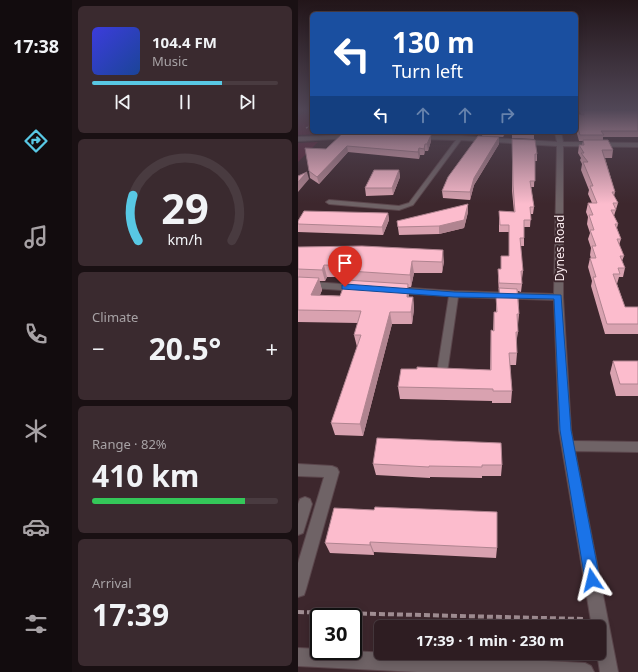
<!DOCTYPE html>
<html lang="en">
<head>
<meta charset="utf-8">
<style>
	:root { --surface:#2e1d22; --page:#3a2a2f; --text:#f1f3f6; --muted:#a7a2a5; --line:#493b40; --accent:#58c8e4 }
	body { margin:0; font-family:"Noto Sans",sans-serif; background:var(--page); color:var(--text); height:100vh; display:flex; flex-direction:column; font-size:15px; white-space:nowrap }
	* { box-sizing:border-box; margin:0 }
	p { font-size:13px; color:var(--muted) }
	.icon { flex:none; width:22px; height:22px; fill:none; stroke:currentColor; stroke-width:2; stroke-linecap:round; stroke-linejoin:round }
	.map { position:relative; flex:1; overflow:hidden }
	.panel { display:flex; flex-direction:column; gap:6px; padding:6px; background:#191013; width:226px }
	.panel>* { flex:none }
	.banner { position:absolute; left:12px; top:12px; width:268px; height:122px; border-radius:6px; box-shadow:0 2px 10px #0003,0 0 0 1px var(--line); background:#1a4fa0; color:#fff; overflow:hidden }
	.speed { position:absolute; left:12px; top:608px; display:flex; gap:8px; font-size:20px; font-weight:700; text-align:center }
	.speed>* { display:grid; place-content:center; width:52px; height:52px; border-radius:50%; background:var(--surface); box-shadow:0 2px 10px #0003,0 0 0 1px var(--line); line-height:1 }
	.speed .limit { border:2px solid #111; border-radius:6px; background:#fff; color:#111 }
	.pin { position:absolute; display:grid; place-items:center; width:34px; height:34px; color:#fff; margin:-41px -17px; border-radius:50% 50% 50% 0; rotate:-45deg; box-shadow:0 0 4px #0007 }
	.pin .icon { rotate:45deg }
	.me { position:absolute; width:44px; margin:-22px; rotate:350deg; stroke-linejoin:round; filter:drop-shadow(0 0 3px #0008) }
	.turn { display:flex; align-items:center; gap:14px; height:84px; padding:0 16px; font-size:18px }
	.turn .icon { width:52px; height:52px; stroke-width:2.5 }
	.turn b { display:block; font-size:28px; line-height:34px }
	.lanes { display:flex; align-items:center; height:38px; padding:0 16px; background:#0003; justify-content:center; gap:20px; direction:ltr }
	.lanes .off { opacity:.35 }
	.big { font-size:30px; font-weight:700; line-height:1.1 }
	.panel .card { flex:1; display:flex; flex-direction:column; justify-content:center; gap:6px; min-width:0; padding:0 14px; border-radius:6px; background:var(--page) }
	.panel .dial { align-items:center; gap:0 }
	.dial svg { height:104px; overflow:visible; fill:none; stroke:var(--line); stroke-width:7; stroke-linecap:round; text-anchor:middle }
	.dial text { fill:var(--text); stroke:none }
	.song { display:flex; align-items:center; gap:12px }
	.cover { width:48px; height:48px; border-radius:6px; background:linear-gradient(135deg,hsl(240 70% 55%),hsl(220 70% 35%)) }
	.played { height:4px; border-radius:2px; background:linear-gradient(90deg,var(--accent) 70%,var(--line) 70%) }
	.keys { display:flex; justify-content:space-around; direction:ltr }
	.heat { display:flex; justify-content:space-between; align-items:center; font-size:22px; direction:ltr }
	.charge { height:6px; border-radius:3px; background:linear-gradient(90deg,#34c759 82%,var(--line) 0) }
	.trip { position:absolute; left:76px; top:620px; width:232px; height:40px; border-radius:6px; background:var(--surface); box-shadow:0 2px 10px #0003,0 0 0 1px var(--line); font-weight:700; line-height:40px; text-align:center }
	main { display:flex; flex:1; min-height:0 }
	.tab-bar { display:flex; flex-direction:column; width:72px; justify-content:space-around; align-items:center; background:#120c0e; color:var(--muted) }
	.tab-bar .icon { width:28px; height:28px }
	.tab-bar .active { color:var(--accent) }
	.tab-bar b { font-size:18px; color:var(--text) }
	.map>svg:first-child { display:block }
	.green { fill:#5d2438 }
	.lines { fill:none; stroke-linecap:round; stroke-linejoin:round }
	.minor-casing { stroke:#5b464c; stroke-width:2 }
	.path-far1 { stroke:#a08d92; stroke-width:1.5; stroke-dasharray:2 1; stroke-linecap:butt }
	.path { stroke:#a08d92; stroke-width:4; stroke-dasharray:6 3; stroke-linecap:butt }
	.minor { fill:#6f6366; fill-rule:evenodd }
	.wall { fill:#d9a2b0; fill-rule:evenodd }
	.shaded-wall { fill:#b08490 }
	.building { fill:#fcbccd; stroke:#b08490 }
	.route { fill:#1a73e8; stroke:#114b97 }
	.labels { text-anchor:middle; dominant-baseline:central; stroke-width:4; stroke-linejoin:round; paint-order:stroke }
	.street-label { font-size:12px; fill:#faebef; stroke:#3d272d }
</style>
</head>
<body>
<main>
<nav class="tab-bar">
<b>17:38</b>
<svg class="icon active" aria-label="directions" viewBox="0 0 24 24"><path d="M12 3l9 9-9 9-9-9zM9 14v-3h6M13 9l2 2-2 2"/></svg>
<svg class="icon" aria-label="music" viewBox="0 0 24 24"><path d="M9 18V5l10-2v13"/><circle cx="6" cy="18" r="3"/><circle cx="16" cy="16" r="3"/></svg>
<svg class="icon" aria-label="phone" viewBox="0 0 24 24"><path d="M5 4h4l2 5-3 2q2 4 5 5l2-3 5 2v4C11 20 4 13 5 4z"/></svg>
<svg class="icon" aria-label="climate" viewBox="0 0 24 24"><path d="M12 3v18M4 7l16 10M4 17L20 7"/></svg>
<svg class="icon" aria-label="car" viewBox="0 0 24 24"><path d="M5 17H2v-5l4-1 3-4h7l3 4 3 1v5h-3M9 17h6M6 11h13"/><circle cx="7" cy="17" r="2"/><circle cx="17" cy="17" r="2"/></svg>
<svg class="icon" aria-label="filters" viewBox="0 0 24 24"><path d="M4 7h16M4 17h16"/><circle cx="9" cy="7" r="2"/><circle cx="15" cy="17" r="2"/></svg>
</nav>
<section class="panel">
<div class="card">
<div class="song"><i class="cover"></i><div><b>104.4 FM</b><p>Music</p></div></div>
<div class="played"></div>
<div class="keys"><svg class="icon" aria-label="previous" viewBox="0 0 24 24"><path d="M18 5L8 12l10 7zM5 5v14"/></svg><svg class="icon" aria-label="pause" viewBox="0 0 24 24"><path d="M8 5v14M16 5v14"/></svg><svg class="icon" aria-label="next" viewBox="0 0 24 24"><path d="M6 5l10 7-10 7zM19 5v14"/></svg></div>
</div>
<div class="card dial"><svg viewBox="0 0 100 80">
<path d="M14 69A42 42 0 1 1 86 69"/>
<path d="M14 69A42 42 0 0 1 10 34" stroke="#58c8e4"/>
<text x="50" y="56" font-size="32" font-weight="700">29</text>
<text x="50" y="72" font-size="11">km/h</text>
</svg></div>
<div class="card"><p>Climate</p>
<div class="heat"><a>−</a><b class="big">20.5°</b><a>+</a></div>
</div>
<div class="card"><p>Range · 82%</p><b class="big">410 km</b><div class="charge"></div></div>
<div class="card"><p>Arrival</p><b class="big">17:39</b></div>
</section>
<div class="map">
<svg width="340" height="672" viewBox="0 0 340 672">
	<rect width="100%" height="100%" fill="#3d272d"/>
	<path class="green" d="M9,110H14V132H29L26,134L0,135V117Z
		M20,142L0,162V143Z"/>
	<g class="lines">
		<g class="minor-casing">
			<path id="minor" d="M257,132H263L265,142L340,143V147L265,146V297L273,430L275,441L340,442V452L277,451L320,672H302L299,653H301V627H294L261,430L256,300L160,297L150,366L149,369H141L140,366L151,296L98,293L94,290L98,287L156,291L256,294L259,146L163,140L115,205L101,210L31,204L28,202L31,200L101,206L111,203L158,140L120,139L118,138V136H162L259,142Z
				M56,135L57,136L54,138L0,141V137Z
				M0,281L58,285L62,288L58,291L0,287Z
				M0,464L34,466L39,468L41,472L8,589L6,595L0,597V563L26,477L0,476Z
				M7,497L12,499L14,504L5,533L0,535V504L2,499Z
				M0,648L21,649V651H52L287,663L293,666L296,672H119L0,666Z"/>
		</g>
		<path class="path-far1" d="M8,128L14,125"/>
		<path class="path" d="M0,612L285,619"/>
		<use href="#minor" class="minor"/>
	</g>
	<path class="wall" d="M281,110H340V137H305V140L315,150L314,158H307L317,192L316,196L320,203L316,216L320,224L319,228L323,239L321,245L326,256L324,261L327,268L325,277H321L319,284L327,307H340V334H307L293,286L294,281L290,267L292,258H293L292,255L293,248L290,239L292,233L289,224L290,217L288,212L290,203H294L290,194L291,190L283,170L284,164L282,160L283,158L280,153L281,145H284L285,141H281L278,130V118H279V114H283Z
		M52,132H137L136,134L52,133Z
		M185,132H208L205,137L184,136Z
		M214,132H236V139L214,138Z
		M44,134L133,141L130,151H127L126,155H122L121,159L50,152L21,184L12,178L11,171L28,149Z
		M201,137V144L176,185L172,200L145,198L144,191Z
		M214,139L239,154V161H237L236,187H233L236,207L235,214H233L232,227H226V246H222L225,271L224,279H223L224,284L223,292L220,291L221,314L220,325V332L218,344L219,353L218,365H212L214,391L213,403H194V401L102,399L100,387L192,370L193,330L195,331L196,312H198V296H201L200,276V269H203V256H211V232H201V211L216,212L214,191Z
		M101,170L102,177L95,195L68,196L67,188Z
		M170,212L166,228L141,234L101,235L99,221Z
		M90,213L91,220L85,235L0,232V221Z
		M0,247L146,261L144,273H116L113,287H110L111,297H115L116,309L114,324H94L65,436L37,435L33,423L59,347L56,335L60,323L0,322ZM29,277H52L53,280L42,296L22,295L24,290L21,281H27Z
		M315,361H340V396H318L312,373Z
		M75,464L204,465L203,476H184V478L132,477V478L78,475Z
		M76,510L199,548L198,558L76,552V555L32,553L27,543Z"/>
	<path class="shaded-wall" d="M206,132H208L205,137Z
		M133,135V141L130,151L129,144Z
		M201,137V144L176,185L172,200V192L176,178Z
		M127,144V151L126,155V149Z
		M49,146L50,152L21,184L19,177Z
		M121,148L122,155L121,159L120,152Z
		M101,170L102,177L95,195L94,188Z
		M9,172L11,179L0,192V182Z
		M170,204V212L166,228L141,234V226Z
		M90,213L91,220L85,235L84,227Z
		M145,250L146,261L144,273V262Z
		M114,261L116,273L113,287L112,275Z
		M26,265L29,277L27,281L24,270Z
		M21,278L24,290L17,307L13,295Z
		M110,284L111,295L110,309L109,297Z
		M115,297L116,309L114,324L113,312Z
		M92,312L94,324L65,436L62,424Z
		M72,542L76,552V555L72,545Z"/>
	<path class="building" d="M284,110H340V131H303L306,135H282L278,122V118H280L279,114L286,115Z
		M44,134L133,135L129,144H127L126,149L121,148L120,152L49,146L19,177L11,171L7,148L28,149Z
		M180,136L201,137L176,178L172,192L144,191L150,177Z
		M214,139L237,140L239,154H237V181H232L236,207H232L233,220H226V238H222L225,271H223L224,284L201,283L200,269H203V256H211V225H202L201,211L217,212L215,185Z
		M285,140H310L315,150H304L317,192H314L320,203H315L318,210H313L320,224H317L323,239H319L326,256H322L327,268H320L322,274H315L327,307H340V324H309L295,277H298L292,258H298L294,246H298L292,230H296L291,215H295L290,203H299L292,186H295L285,162H290L283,153H286L281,145H286Z
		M76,170H101L94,188H67Z
		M9,172L0,182V176Z
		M170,204L166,220L141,226L100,227L99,221Z
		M6,211L90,213L84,227L0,224V221Z
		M64,246L145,250L144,262L114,261L112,275L51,271L53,266L26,265L24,270L0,269V247Z
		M0,277L21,278L13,295L42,296L48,280L110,284L109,297H115L113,312H92L62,424L33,423L63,335H56L63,311L0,310Z
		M201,288L219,289L221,314H219L220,332H218L219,353H211L214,391H195V389L100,387L103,369H119V367L193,370V330L196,331V312H199L198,296H202Z
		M315,361H340V384H322Z
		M79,438L203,443L204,465H184V467L131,466V467L75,464Z
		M77,507L199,512V548L72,542V545L27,543L36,508L76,510Z"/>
	<linearGradient id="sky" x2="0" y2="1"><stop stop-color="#221519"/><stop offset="0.54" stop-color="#514757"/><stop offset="1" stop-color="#514757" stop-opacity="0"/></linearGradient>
	<rect width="340" height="204" fill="url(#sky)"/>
	<path class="route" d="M47,284L156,292L263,295L273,430L302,580L300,586L294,588L289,586L287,580L262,430L256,299L156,297L44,289V285Z"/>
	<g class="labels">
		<g class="street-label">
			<text transform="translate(261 248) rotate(-90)">Dynes Road</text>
		</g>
	</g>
</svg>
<div class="speed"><div class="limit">30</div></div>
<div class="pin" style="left:47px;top:287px;background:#d93025"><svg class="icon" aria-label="arrive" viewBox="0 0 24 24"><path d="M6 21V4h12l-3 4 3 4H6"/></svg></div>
<svg class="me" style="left:294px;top:580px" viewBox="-20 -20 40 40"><path d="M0-17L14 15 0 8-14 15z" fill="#1a73e8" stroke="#fff" stroke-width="4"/></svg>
<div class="trip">17:39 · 1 min · 230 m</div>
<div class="banner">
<div class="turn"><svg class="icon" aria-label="left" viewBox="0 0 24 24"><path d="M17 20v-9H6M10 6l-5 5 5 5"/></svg><div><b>130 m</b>Turn left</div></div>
<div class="lanes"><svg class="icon" aria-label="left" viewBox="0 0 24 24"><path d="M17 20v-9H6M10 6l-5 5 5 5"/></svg><svg class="icon off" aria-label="ahead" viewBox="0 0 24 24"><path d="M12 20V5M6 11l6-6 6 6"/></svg><svg class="icon off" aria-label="ahead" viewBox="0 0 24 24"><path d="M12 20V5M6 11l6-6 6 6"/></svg><svg class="icon off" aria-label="right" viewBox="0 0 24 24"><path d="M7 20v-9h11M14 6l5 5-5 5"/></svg></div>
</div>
</div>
</main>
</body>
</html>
